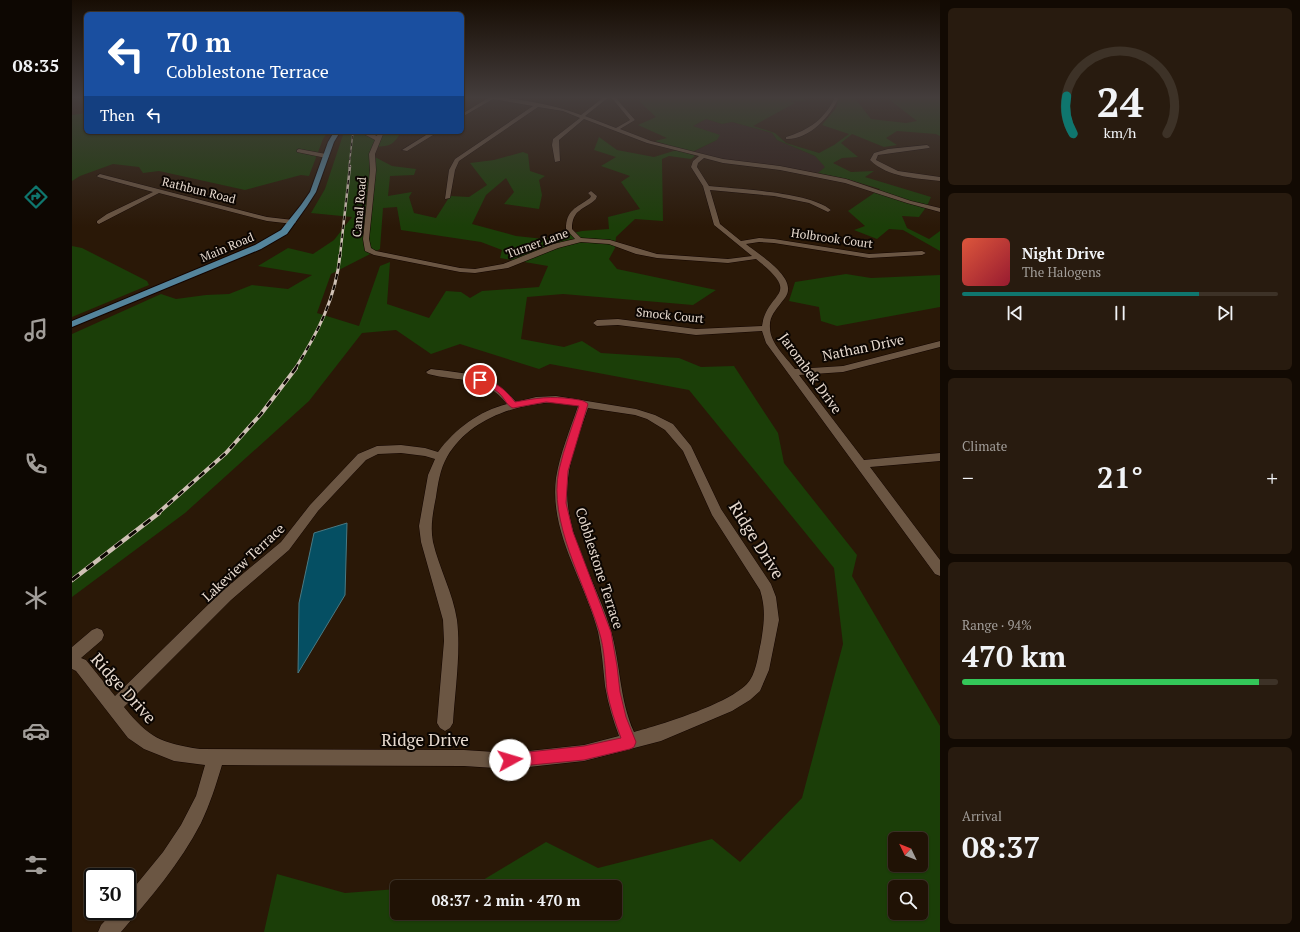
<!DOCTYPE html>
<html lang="en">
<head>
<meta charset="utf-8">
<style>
	:root { --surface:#201205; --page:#281b0f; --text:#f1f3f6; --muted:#a29e9a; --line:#3d3227; --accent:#0f766e }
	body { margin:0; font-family:"PT Serif",serif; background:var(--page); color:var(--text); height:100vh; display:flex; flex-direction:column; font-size:15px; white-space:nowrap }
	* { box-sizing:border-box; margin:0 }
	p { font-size:13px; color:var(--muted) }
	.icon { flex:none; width:22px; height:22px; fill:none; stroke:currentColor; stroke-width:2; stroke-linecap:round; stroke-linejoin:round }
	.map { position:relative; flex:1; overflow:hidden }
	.side { display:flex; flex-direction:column; gap:8px; padding:8px; background:#120a03; width:360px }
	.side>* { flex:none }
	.banner { position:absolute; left:12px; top:12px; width:380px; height:122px; border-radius:6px; box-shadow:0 1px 3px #0004,0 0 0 1px var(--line); background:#1a4fa0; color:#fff; overflow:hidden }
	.needle { width:26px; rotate:313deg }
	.controls { position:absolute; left:816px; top:832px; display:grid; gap:8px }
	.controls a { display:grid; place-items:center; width:40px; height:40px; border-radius:6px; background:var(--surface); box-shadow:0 1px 3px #0004,0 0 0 1px var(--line); font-size:20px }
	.speed { position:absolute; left:12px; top:868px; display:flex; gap:8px; font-size:20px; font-weight:700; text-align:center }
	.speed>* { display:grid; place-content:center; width:52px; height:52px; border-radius:50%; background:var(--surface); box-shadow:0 1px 3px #0004,0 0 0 1px var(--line); line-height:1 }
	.speed .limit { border:2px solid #111; border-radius:6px; background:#fff; color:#111 }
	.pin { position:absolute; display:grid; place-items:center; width:34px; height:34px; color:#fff; margin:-17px; border:2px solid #fff; border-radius:50%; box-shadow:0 1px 4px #0007 }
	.me { position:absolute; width:44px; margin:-22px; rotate:84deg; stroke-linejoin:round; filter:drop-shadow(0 0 3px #0008) }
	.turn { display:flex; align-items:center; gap:14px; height:84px; padding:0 16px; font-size:18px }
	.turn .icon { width:52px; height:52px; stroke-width:2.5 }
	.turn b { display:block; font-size:28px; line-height:34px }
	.then { display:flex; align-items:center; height:38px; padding:0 16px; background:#0003; gap:8px; font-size:15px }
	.big { font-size:30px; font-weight:600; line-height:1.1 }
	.side .widget { flex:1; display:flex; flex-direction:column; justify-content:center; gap:6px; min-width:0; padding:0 14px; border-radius:6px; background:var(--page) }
	.side .dial { align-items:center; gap:0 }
	.dial svg { height:104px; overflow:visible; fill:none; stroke:var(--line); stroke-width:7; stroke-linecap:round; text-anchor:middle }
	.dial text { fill:var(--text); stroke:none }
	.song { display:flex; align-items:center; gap:12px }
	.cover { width:48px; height:48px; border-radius:6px; background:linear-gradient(135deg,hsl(10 70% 55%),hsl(350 70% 35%)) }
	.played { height:4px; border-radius:2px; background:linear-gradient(90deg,var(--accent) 75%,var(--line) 75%) }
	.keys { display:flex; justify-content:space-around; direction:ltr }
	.heat { display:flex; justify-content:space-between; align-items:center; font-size:22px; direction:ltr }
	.charge { height:6px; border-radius:3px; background:linear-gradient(90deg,#34c759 94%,var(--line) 0) }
	.trip { position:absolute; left:318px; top:880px; width:232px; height:40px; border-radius:6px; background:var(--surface); box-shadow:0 1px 3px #0004,0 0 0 1px var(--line); font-weight:600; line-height:40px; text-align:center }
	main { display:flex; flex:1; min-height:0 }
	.menu { display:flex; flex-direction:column; width:72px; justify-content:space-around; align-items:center; background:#0d0702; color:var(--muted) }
	.menu .icon { width:28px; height:28px }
	.menu .active { color:var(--accent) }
	.menu b { font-size:18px; color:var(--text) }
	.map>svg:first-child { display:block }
	.education { fill:#301f19 }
	.green { fill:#1b3e08; fill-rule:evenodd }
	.water { fill:#054f63; stroke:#497983 }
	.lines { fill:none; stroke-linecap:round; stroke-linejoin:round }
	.minor-casing { stroke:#120400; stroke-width:1 }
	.major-casing { stroke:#120400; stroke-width:2 }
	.minor { fill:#6b5643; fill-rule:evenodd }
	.major { fill:#54849b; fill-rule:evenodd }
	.rail-far4-casing { stroke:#cfc1b5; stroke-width:1.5 }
	.rail-far3-casing { stroke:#cfc1b5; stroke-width:2.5 }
	.rail-far2-casing { stroke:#cfc1b5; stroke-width:3 }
	.rail-far1-casing { stroke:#cfc1b5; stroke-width:4 }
	.rail-casing { stroke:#cfc1b5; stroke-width:4.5 }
	.rail-far4 { stroke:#0c0602; stroke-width:1; stroke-dasharray:3.5; stroke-linecap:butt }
	.rail-far3 { stroke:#0c0602; stroke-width:1.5; stroke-dasharray:4.5; stroke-linecap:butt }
	.rail-far2 { stroke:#0c0602; stroke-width:2; stroke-dasharray:5.5; stroke-linecap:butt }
	.rail-far1 { stroke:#0c0602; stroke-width:2.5; stroke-dasharray:7; stroke-linecap:butt }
	.rail { stroke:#0c0602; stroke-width:3; stroke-dasharray:9; stroke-linecap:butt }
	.route { fill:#e11d48; stroke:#92132f }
	.labels { text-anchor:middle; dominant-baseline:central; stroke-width:4; stroke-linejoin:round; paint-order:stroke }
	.far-street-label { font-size:12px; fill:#e7dacf; stroke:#0c0602 }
	.street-label { font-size:14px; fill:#e7dacf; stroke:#0c0602 }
	.near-street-label { font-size:17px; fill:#e7dacf; stroke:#0c0602 }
</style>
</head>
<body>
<main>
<nav class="menu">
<b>08:35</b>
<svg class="icon active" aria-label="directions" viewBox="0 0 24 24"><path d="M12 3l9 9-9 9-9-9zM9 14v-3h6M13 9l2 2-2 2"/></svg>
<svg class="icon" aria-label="music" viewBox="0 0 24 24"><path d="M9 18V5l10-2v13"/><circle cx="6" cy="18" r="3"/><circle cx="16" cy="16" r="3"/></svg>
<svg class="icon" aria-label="phone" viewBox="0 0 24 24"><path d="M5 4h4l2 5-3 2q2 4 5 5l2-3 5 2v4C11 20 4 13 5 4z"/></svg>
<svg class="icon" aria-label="climate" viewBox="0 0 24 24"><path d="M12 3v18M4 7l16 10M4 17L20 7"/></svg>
<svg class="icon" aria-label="car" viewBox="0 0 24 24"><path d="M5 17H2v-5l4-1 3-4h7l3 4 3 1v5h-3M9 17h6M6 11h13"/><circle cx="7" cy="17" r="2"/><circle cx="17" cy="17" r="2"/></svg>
<svg class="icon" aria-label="filters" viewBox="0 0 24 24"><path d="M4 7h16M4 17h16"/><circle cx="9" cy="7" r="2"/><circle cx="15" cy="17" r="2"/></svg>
</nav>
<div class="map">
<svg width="868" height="932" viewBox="0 0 868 932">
	<rect width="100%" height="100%" fill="#2a1807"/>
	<path class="education" d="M634,119L650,124L660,122L700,133L705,140L743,156L754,167L746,173L699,165L651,160L621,152L645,140L647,135L621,126Z"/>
	<path class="green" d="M569,97H731L734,101H718L723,103L681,126L703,133L714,143L747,153L762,145L777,134L750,125L764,108L767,97H782L799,119L834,123L845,121L819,101L816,97H868V136L864,134L825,131L814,138L825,145L812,147L780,134L769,143L786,157L770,158L761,163L779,172L802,171L793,177L859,197L855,206L847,217L830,216L835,228L857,239L868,231V251L831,230L817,229L805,239L782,230L793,226L776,211L808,189L775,179L746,173L753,167L743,156L705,140L700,133L660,122L650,124L634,119L621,126L648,135L645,140L618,153L623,156L619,159L597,156L590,159L591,221L563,219L544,237L543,248L537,259L545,269L644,290L621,305L491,294L455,297L449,339L492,347L510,341L529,353L607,358L629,367L662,366L706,433L712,463L785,555L780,576L868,726V932H192L205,874L273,893L325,889V913H543V887H351L406,883L474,842L526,868L640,839L668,862L730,798L771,644L762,568L617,390L478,364L467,369L388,344L359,354L324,330L290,333L237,401L113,513L0,597V334L89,294L104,299L134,295L157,294L180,285L216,289L240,275L186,266L216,248L241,254L262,240L280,217L239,213L253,189L271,135H286L299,132H329C321,145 319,146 303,147L301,156L320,166L344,169L342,175L318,176L316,196L340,192L337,197L342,213L364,218L378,196L397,197L415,185L398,163L422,160L451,152L456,154L458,171L473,176L467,180L470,195L467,209L432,204L442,192L434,178L414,195L400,224L444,236L472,239L510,231L537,229L536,217L568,209L549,182L558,176L529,166L544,157L522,150L527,137L545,150L582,157L608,149L583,141L595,138L566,125L584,117L567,101ZM325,207L329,230L409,242L430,250L428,258L476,266L467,287L410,291L398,298L389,292L374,291L357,318L315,304L318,262L308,266L287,326L245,313L259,274L308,249L311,208ZM823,839H849V865H823ZM823,887H849V913H823Z
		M14,113V132H256L251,139L237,176L229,175L173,190L87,171L71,173L67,167L41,164L8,176L0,181V115Z
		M0,246L10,248L75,281L77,285L0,317Z
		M774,274L799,278L868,275V307L765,326L749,321L747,307L717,301L723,282Z"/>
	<path class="water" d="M275,523L273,595L226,673L227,603L242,533Z"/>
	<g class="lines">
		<g class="minor-casing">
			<path id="minor" d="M415,97C441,97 484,105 509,115L532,97H537L513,116L544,128L558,120L539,97H543L563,120L548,129L579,141L651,159L708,166L774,179L839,201L868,208V212L835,203L773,183L708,170L651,163L632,158L626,163L625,167L637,186C666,189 738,192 759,210L756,212L737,203L702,196L638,190L648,224L669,241L687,238L702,239L797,254L850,251L854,253L850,255L797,258L702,243L687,242L674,244C685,253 718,273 716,290C716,295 712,299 709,303C703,311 697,317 698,328C698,343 714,357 723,369L771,366L868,341V347L771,372L727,375L792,460L868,453V461L798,467L868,560V576L863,574L694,343L690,331L624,335L546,325L525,326L521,323L525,320L546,319L624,329L690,326C695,290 732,297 684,259L656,263L585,258L564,254L537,244L509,242L486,248L436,268L403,273L388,272L302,255L293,251L291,239L298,170L297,154L303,140L288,132H296L305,136L306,132H312L303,154L304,170L297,239L299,248L304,251L388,268L403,269L431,264L481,244L503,239L494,229C494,210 504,208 518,198L519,196L516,193L519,191L525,196L524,199C512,210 500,209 500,229L509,238L538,240L585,254L656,259L680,256L642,225L631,186L619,167L621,161L627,156L575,143L512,119L487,140L488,161L483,162L480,145L481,139L508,118L491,111L466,107L387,161L383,170L378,198L373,199L377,170L383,159L461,106L421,99L390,117V114L416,98Z
				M763,97H767C759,116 737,140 714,139V137C737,130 753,119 763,97Z
				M261,132H288L285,134H264Z
				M359,132H366L335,151L330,150Z
				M855,145L858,147L857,148L806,155L804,160L826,171L868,177V181C845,178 816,178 798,160L802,153L816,149Z
				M227,149L254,154L257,156L254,158L225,152V150Z
				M28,174L195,217L221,220L224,222L221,224L195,221L87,193L27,224L25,223V221L35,214L81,192L26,177L25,176Z
				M359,369C392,373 421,374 444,402L464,397L484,396L564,409L583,415L601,424L619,446L649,509L699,584L704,597L707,620L697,670L688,691L678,700L660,711L589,741L512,761L438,769L392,766L150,765C144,785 138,804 129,823C108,864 78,898 49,932H26L29,925L42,911H55V896L91,852L109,825L124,796L133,765L102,761L72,749L56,738L4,671L0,669V647L20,630L25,628L30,630L32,635L30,640L9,658L14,660L43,696L149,592L209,542L238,505L286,454L305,446L329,445L353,448L366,452C383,429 407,411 435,404C413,375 386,382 356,374L354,372ZM484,402L506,406C498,430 488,453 484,478C477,533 513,581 526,632C530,650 531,668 533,686C536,704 541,720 547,736L512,745L438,753L392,750L128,749C89,743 77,738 52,707L159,600L217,550L246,511L294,460L306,454L329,453L353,456L363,459L356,475L347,526L349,542L371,620L372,641L365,723L368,728L373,731L378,728L381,723C383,691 389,652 385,620C381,593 367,568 361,542C358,527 361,512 364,497C366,484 368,469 375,457C397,419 443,404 484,402ZM516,408L563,415L575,419L593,430L611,451L640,515L688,590C694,609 692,623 689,642C686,654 685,669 678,680C664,702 588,725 562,732C547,698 549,666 539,631C525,581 489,532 496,478C499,453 508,431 516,408Z"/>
		</g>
		<g class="major-casing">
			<path id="major" d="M262,132H268L262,142L244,192L235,206L215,234L189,249L0,327V321L183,245L209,230L229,205L238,192L256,142Z"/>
		</g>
		<use href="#minor" class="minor"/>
		<use href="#major" class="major"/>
		<g class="rail-far4-casing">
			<path id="rail-far4" d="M277,167L281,132"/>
		</g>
		<g class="rail-far3-casing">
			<path id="rail-far3" d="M268,256L278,166"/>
		</g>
		<g class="rail-far2-casing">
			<path id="rail-far2" d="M223,369C245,334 264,298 268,255"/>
		</g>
		<g class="rail-far1-casing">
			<path id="rail-far1" d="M85,514L154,453L189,414L224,368"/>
		</g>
		<g class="rail-casing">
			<path id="rail" d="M0,580L87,513"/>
		</g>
		<use href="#rail-far4" class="rail-far4"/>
		<use href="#rail-far3" class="rail-far3"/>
		<use href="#rail-far2" class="rail-far2"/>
		<use href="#rail-far1" class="rail-far1"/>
		<use href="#rail" class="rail"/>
	</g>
	<linearGradient id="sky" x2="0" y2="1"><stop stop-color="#170d04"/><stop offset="0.43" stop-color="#443d3c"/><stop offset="1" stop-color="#443d3c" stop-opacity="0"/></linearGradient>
	<rect width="868" height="227" fill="url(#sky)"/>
	<path class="route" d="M408,378C424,382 433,389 443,402C465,398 478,396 501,399C507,400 512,400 516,404L496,471L494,503L501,532L539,632L545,666L548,692L554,717L564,742L562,747L558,749L512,760L438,767L433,765L432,760L433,756L438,754L512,746L549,738C543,722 538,707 535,691C533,671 533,650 527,631C512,582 476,521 487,470C492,448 500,427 507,406L474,402L441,408C435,406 433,399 428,394C422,388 413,385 406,382V379Z"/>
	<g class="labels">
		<g class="far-street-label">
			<text transform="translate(127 190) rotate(14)">Rathbun Road</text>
			<text transform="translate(287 207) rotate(-85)">Canal Road</text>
			<text transform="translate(760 238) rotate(8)">Holbrook Court</text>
			<text transform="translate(465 243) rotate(-20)">Turner Lane</text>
			<text transform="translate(155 247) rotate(-23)">Main Road</text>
			<text transform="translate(598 315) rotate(6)">Smock Court</text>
		</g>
		<g class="street-label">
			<text transform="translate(791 347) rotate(-12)">Nathan Drive</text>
			<text transform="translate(739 373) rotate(54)">Jarombek Drive</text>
			<text transform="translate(171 562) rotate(-43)">Lakeview Terrace</text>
			<text transform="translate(528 568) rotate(72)">Cobblestone Terrace</text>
		</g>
		<g class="near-street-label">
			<text transform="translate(685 540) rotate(58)">Ridge Drive</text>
			<text transform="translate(52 688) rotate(48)">Ridge Drive</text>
			<text x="353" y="739">Ridge Drive</text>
		</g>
	</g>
</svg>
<div class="controls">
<a><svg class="needle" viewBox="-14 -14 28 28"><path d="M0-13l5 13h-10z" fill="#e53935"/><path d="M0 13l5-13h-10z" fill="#a29e9a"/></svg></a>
<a><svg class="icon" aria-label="search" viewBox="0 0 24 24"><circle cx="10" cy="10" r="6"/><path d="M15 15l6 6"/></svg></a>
</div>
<div class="speed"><div class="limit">30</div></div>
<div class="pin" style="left:408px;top:380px;background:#d93025"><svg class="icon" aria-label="arrive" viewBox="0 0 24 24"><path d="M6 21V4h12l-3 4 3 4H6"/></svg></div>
<svg class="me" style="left:438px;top:760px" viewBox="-20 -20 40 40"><circle r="19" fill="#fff"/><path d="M0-13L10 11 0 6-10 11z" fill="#e11d48"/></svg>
<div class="trip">08:37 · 2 min · 470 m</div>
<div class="banner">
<div class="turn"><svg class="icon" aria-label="left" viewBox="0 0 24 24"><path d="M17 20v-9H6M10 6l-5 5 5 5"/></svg><div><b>70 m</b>Cobblestone Terrace</div></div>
<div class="then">Then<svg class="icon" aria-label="left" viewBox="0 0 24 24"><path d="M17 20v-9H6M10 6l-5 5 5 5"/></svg></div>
</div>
</div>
<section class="side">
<div class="widget dial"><svg viewBox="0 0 100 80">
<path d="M14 69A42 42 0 1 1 86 69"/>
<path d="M14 69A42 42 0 0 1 9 40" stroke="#0f766e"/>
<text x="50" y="56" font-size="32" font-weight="700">24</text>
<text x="50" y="72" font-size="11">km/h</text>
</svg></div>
<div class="widget">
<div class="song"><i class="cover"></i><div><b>Night Drive</b><p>The Halogens</p></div></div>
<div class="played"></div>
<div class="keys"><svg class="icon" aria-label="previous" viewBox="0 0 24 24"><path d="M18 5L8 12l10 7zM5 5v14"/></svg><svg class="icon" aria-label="pause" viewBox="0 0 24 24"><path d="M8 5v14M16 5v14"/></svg><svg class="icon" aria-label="next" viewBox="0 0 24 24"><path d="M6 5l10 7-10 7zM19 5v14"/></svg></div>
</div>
<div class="widget"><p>Climate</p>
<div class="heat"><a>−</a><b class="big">21°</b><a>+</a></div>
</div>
<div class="widget"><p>Range · 94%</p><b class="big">470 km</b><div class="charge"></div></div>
<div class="widget"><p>Arrival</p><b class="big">08:37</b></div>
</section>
</main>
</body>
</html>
